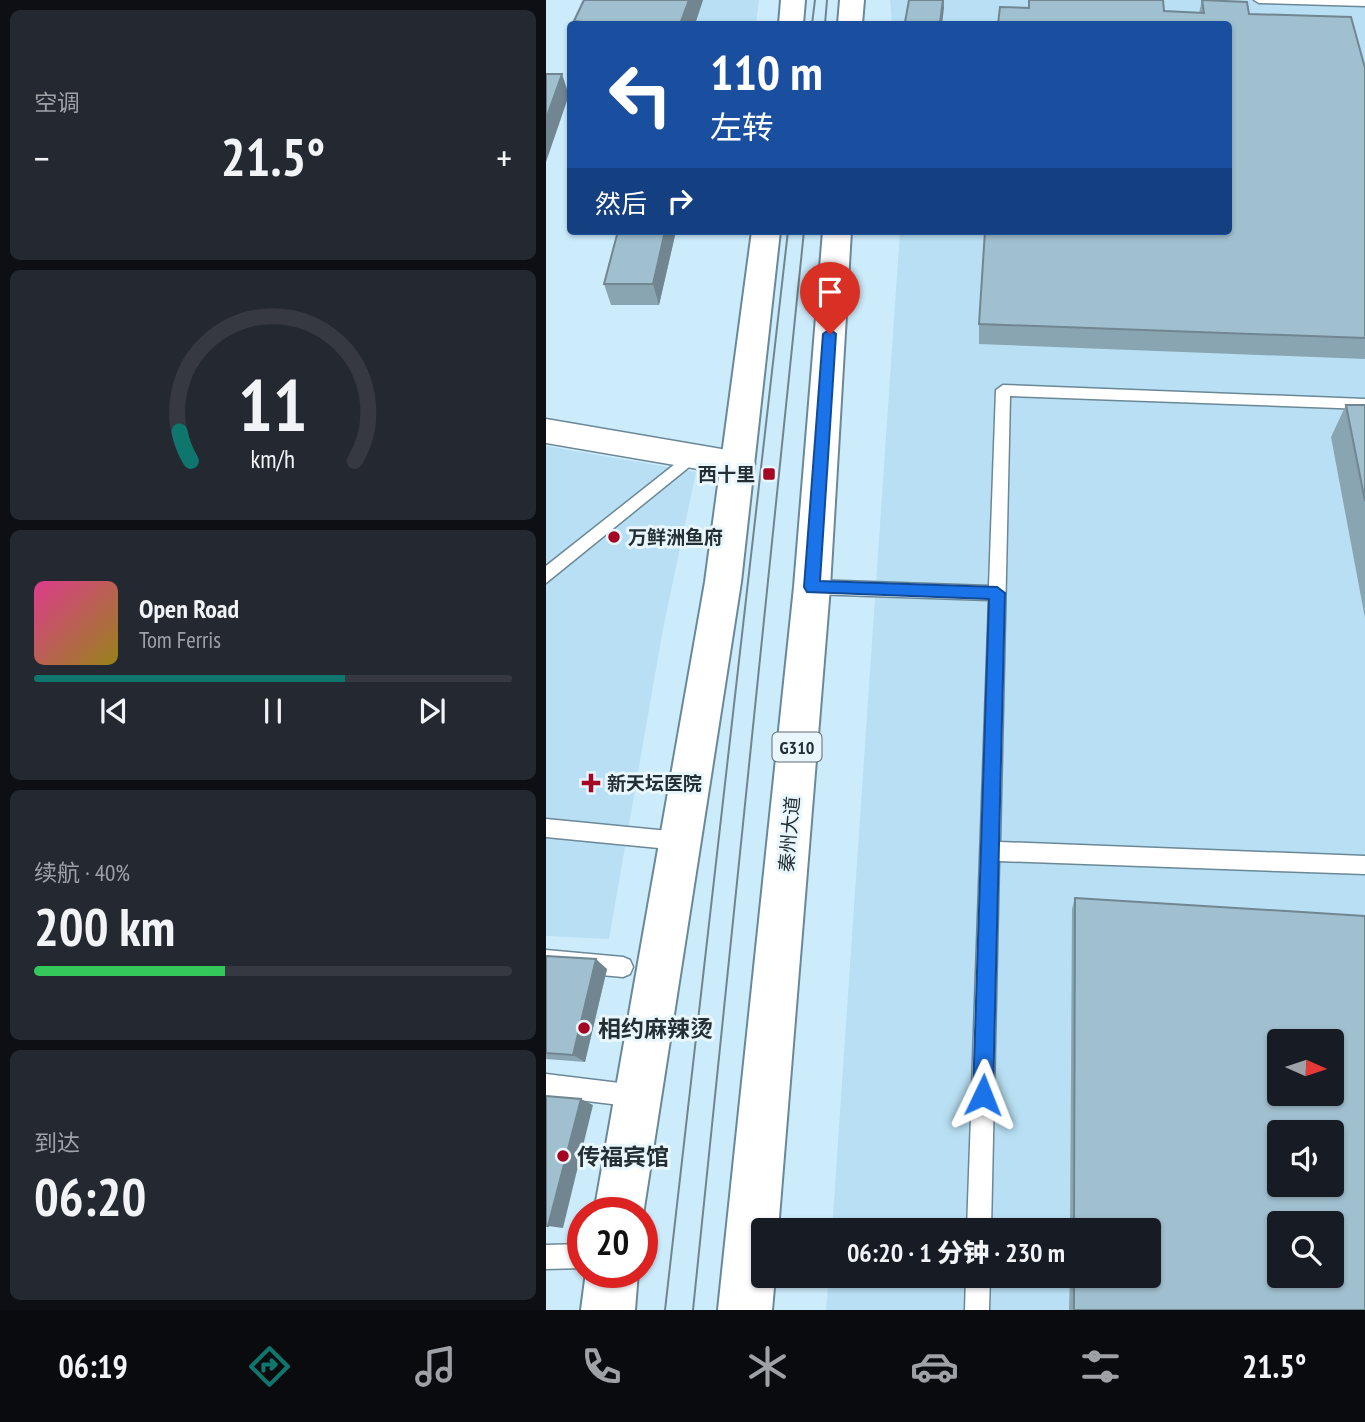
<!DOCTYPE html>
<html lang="zh">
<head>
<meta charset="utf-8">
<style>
	:root { --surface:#171b24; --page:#242831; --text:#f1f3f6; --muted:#9ea1a6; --line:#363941; --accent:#0f766e }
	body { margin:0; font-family:"PT Sans Narrow","Noto Sans SC",sans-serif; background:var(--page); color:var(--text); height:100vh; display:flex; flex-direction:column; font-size:26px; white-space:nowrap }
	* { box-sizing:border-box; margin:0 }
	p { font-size:23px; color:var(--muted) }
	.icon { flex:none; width:38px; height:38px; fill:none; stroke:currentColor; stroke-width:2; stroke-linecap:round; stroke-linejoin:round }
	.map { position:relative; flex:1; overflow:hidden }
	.side { display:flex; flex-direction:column; gap:10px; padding:10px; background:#0d0f14; width:546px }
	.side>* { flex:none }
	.top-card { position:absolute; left:21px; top:21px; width:665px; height:214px; border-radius:7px; box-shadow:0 2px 5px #0004; background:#1a4fa0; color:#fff; overflow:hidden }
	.needle { width:46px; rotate:93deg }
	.buttons { position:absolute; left:721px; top:1029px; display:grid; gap:14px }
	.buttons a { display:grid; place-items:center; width:77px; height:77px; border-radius:7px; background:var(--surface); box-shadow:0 2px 5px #0004; font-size:35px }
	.speed { position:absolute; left:21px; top:1197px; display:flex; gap:14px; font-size:35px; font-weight:700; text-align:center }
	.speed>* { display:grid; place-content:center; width:91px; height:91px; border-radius:50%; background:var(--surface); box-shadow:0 2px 5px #0004; line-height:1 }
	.speed .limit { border:10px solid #d22; background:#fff; color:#111 }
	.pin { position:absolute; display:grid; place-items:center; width:60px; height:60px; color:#fff; margin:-72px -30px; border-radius:50% 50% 50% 0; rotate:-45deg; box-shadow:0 0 7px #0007 }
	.pin .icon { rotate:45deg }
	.me { position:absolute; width:77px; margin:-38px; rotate:2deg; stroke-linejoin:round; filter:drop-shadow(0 0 5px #0008) }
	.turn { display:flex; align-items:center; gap:24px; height:147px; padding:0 28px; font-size:32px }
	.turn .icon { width:91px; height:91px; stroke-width:2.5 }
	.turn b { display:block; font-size:49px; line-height:60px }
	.then { display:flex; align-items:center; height:66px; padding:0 28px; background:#0003; gap:14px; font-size:26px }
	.big { font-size:52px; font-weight:800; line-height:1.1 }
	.side .widget { flex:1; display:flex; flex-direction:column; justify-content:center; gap:10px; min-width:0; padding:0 24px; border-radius:10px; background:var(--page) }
	.side .dial { align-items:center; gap:0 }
	.dial svg { height:182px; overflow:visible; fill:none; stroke:var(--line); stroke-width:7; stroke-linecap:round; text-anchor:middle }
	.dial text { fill:var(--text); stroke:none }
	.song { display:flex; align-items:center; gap:21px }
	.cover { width:84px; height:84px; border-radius:10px; background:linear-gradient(135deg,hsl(330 70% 55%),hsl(50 70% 35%)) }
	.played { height:7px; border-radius:4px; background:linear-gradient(90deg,var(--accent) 65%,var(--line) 65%) }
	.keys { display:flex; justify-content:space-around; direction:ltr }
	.heat { display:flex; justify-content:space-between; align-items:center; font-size:38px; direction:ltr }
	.charge { height:10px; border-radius:5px; background:linear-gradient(90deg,#34c759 40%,var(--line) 0) }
	.trip { position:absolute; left:205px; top:1218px; width:410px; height:70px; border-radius:7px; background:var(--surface); box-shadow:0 2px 5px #0004; font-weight:800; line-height:70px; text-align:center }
	.dock { display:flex; height:112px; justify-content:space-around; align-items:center; background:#090b0e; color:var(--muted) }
	.dock .icon { width:49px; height:49px }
	.dock .current { color:var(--accent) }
	.dock b { font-size:32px; color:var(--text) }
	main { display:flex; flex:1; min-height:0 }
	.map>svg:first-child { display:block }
	.built { fill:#b8dff3; fill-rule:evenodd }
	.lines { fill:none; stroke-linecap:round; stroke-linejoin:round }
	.lane-casing { stroke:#6b8897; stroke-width:3 }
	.street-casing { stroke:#6b8897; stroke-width:3 }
	.highway-casing { stroke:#6b8897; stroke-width:4 }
	.lane { fill:#fff; fill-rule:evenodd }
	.street { fill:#fff; fill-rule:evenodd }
	.highway { fill:#fff; fill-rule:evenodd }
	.tram { stroke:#708590; stroke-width:2 }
	.wall { fill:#8aa5b2 }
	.shaded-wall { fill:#718691 }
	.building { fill:#a1c0cf; stroke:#718691; stroke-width:2; fill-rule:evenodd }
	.route { fill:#1a73e8; stroke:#114b97; stroke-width:2 }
	.poi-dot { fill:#a30523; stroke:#e9f6fc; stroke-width:2.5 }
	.labels { text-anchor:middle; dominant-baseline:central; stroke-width:6; stroke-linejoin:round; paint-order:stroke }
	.shield { fill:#e9f6fc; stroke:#5e6b71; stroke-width:2 }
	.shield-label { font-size:18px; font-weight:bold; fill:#232f35 }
	.poi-label { font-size:19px; font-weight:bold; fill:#232f35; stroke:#e9f6fc; text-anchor:start }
	.street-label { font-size:19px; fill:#232f35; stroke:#e9f6fc }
	.near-poi-label { font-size:23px; font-weight:bold; fill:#232f35; stroke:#e9f6fc; text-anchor:start }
</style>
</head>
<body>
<main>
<section class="side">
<div class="widget"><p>空调</p>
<div class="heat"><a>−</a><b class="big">21.5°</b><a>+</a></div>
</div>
<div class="widget dial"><svg viewBox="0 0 100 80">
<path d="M14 69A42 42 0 1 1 86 69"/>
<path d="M14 69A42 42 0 0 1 9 56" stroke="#0f766e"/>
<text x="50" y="56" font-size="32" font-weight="700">11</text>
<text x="50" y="72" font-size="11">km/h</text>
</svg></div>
<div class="widget">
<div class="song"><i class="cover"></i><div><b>Open Road</b><p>Tom Ferris</p></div></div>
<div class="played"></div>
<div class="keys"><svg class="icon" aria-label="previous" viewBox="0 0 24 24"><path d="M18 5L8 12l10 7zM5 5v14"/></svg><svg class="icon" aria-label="pause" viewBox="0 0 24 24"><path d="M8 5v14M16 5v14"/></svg><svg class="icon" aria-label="next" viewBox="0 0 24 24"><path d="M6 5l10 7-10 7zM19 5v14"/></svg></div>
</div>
<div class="widget"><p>续航 · 40%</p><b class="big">200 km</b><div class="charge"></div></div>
<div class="widget"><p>到达</p><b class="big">06:20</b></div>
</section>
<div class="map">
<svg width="819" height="1310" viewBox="0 0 819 1310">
	<rect width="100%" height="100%" fill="#ccecfc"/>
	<path class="built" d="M36,0H213L210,24H25Z
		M344,0H819V1310H280L283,1276H602V1230H286L354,231H682V24H346ZM733,1041H786V1094H733ZM733,1132H786V1185H733ZM733,1223H786V1276H733Z
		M0,446L150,472L117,629L63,939L0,936Z"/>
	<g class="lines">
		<g class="lane-casing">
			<path id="lane" d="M708,0H819V6L713,3Z
				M457,385L819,399V409L464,396L454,842L819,856V874L453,861L445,1230H421L443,600L266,594L260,592L258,587L260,582L266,580L443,586L450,390Z
				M148,449L156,455L153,459L0,583V566Z
				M0,819L133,832L140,834L143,841L140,848L133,850L0,837Z
				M0,950L77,957L84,960L87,967L84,974L77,977L0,970Z
				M0,1074L90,1085L98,1088L101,1096L98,1104L90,1107L0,1096Z
				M37,1244V1268L0,1269V1245Z
				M420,1276H444L443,1310H419Z"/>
		</g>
		<g class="street-casing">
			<path id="street" d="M0,419L193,452L205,455L209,464L205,473L193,476L0,443Z"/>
		</g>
		<g class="highway-casing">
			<path id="highway" d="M235,0H259L257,24H233Z
				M294,0H318L316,24H292Z
				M206,231H234L195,582L96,1221V1213H48L159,582Z
				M277,231H305L284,587L232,1230H217V1276H229L226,1310H172L248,587Z
				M40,1272H92L89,1310H35Z"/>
		</g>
		<use href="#lane" class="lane"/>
		<use href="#street" class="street"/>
		<use href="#highway" class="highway"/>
		<path class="tram" d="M266,24L269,0
			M279,24L281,0
			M119,1310L242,231
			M147,1310L258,231"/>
	</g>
	<path class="wall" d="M38,0H157L149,24H29L28,21Z
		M363,0H398L396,24H360Z
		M656,0L703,14L819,68V359L433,344V324L483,8L653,13Z
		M72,231H130L113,305H65L58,284Z
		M800,405H819V618L785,437Z
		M529,898L819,1310H523L524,1276H602V1230H524L526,909Z
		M0,956L61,969L39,1062L0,1059Z"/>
	<path class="shaded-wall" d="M143,0H157L149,24H134Z
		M397,0L398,8L396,24H394Z
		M16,74L23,95L0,162V119Z
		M119,231H130L113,305L107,284Z
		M50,959L61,969L39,1062L27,1055Z
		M35,1099L47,1105L17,1228L2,1226Z"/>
	<path class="building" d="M38,0H143L134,24H36L37,22L28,21Z
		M363,0H397L394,23L359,22Z
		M483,0H617L618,11L658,13L656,0L701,2L703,14L805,17L819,68V338L433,324L439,231H682V24H452L454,7L483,8Z
		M0,74H16L0,119Z
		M72,231H119L107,284H58Z
		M800,405H819V501Z
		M529,898L819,916V1310H528V1276H602V1230H528ZM733,1041H786V1094H733ZM733,1132H786V1185H733ZM733,1223H786V1276H733Z
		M0,956L50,959L27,1055L0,1053Z
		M0,1096L35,1099L2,1226H0Z"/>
	<path class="route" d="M284,329L290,334L274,581L451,587L459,593L447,1095L444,1102L437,1105L430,1102L427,1095L443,599L261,592L258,587L277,334Z"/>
	<g class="poi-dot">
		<rect x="216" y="467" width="14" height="14" rx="3.5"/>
		<circle cx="68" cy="537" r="7"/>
		<path d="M41.5 772.5h7v7h7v7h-7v7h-7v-7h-7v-7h7z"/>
		<circle cx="38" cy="1028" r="7"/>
		<circle cx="17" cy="1156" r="7"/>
	</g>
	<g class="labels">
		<rect class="shield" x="226.5" y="732.5" width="49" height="29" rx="5"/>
		<g class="shield-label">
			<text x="251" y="747">G310</text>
		</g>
		<g class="poi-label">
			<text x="209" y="474" text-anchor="end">西十里</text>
			<text x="82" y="537">万鲜洲鱼府</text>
			<text x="61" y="783">新天坛医院</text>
		</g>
		<g class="street-label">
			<text transform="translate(243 834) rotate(-85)">秦州大道</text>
		</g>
		<g class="near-poi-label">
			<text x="52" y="1028">相约麻辣烫</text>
			<text x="31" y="1156">传福宾馆</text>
		</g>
	</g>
</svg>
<div class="buttons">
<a><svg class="needle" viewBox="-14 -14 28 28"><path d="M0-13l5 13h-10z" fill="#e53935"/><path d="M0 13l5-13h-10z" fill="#9ea1a6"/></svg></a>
<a><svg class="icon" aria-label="sound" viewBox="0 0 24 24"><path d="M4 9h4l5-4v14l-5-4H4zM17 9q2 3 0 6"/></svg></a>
<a><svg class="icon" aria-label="search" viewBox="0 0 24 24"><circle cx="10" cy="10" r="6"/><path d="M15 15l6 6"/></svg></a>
</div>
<div class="speed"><div class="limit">20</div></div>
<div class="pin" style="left:284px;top:334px;background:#d93025"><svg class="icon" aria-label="arrive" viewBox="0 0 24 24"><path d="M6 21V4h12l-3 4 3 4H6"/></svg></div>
<svg class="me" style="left:437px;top:1095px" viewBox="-20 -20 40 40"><path d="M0-17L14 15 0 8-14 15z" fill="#1a73e8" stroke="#fff" stroke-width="4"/></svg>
<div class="trip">06:20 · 1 分钟 · 230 m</div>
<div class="top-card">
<div class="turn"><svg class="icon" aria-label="left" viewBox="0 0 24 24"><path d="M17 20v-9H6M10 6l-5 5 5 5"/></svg><div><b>110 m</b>左转</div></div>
<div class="then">然后<svg class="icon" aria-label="right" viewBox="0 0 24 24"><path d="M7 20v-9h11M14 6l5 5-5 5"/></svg></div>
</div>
</div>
</main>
<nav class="dock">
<b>06:19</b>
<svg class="icon current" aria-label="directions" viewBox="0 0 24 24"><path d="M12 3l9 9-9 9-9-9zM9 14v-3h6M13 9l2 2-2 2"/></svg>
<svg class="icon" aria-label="music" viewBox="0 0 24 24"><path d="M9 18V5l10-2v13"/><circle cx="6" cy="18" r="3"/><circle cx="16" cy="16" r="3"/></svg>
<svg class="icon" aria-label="phone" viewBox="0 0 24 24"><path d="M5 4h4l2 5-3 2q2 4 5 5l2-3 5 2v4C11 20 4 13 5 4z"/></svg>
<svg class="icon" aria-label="climate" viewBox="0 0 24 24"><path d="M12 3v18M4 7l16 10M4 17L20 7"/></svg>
<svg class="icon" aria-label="car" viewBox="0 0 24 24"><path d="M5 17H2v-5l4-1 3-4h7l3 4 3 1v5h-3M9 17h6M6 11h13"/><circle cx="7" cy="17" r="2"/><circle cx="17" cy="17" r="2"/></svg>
<svg class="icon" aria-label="filters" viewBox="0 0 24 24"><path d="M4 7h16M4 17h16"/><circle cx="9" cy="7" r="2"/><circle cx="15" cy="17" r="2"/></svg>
<b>21.5°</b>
</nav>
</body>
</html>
